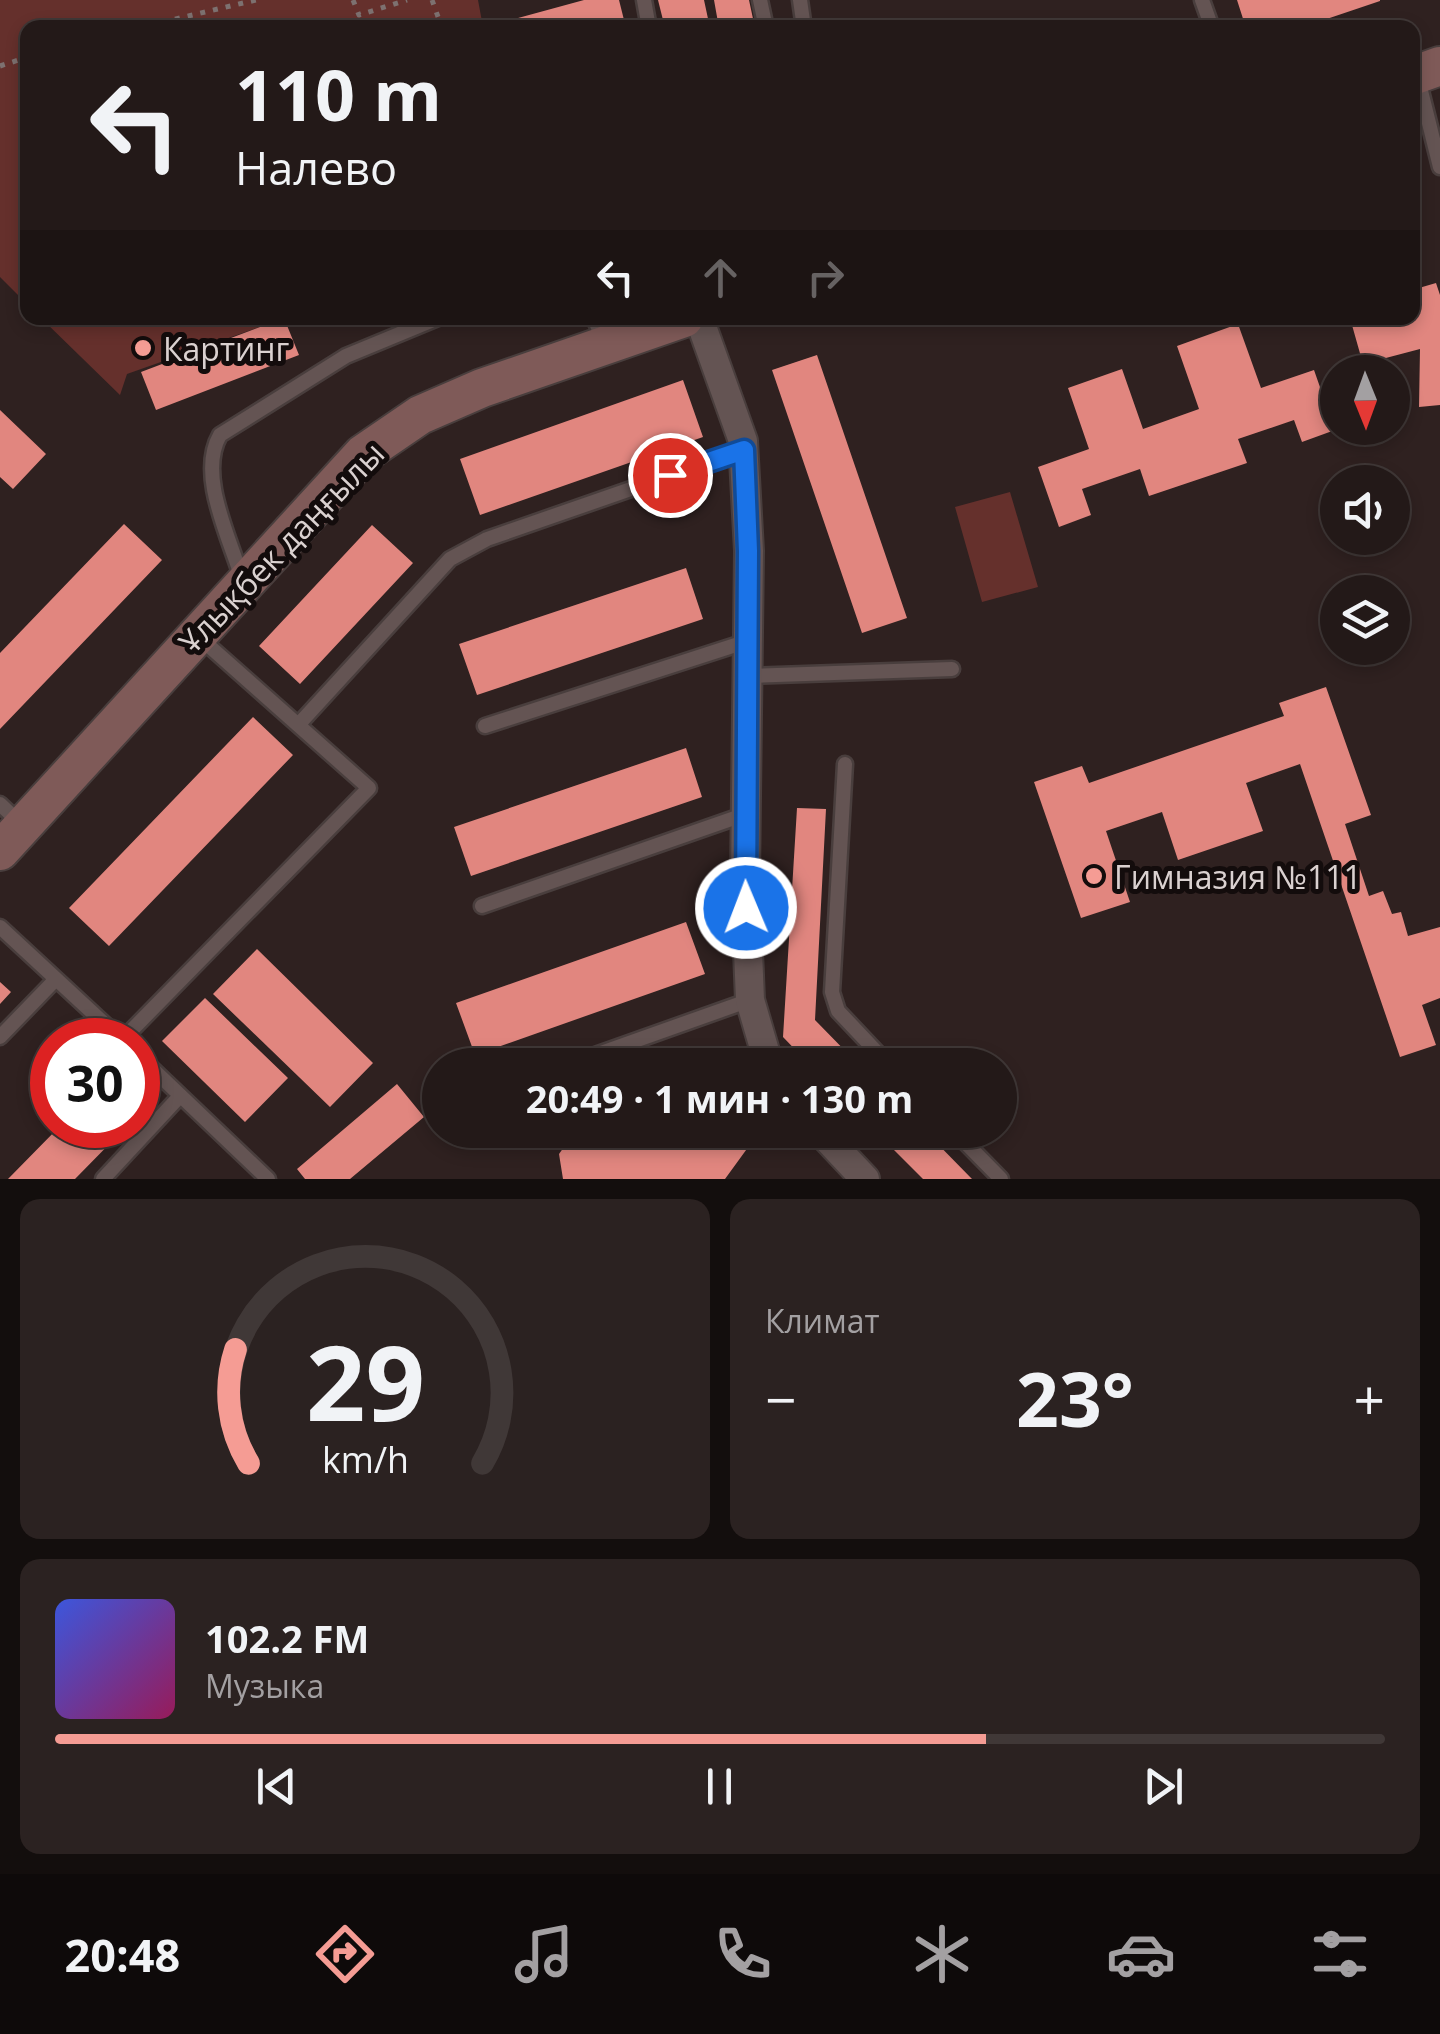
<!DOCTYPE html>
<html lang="ru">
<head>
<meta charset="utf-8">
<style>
	:root { --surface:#231918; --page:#2b2221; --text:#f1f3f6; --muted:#a3a0a2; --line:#403837; --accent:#f59c94 }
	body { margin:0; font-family:"Open Sans",sans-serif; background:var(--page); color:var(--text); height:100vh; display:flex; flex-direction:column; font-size:38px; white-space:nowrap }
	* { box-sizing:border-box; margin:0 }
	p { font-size:32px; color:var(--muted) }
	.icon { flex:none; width:55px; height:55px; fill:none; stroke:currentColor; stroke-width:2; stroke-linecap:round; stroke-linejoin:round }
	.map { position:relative; height:1179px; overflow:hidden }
	.details { display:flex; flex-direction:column; gap:20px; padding:20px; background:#130e0d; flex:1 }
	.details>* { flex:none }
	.banner { position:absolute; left:20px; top:20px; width:1400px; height:305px; border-radius:20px; box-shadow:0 5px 15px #0003,0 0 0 2px var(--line); background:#231918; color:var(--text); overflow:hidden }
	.needle { width:65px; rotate:179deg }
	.fabs { position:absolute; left:1320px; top:355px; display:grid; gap:20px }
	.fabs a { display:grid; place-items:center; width:90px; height:90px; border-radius:50%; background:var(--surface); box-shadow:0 5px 15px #0003,0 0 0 2px var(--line); font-size:50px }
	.speed { position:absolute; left:30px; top:1018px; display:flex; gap:20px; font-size:50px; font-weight:700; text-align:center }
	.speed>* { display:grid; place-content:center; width:130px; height:130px; border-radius:50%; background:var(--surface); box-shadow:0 5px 15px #0003,0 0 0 2px var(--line); line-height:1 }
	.speed .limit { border:15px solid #d22; background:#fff; color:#111 }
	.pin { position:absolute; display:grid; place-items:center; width:85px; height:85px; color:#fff; margin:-42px; border:5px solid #fff; border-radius:50%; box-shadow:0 2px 10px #0007 }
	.me { position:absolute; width:110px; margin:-55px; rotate:359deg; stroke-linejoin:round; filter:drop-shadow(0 0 8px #0008) }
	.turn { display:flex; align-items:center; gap:35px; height:210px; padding:0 50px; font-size:45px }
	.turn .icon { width:130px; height:130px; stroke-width:2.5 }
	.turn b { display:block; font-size:70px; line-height:85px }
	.lanes { display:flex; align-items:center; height:95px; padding:0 50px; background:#0003; justify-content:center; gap:50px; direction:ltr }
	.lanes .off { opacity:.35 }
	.big { font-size:75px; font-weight:700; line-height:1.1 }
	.details .tile { flex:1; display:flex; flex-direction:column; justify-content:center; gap:15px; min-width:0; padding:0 35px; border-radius:20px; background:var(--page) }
	.details .dial { align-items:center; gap:0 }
	.dial svg { height:260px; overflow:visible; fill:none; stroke:var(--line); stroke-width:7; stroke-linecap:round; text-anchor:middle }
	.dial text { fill:var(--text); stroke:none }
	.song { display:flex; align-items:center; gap:30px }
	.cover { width:120px; height:120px; border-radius:15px; background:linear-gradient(135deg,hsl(230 70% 55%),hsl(330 70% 35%)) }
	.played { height:10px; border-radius:5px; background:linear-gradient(90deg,var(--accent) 70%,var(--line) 70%) }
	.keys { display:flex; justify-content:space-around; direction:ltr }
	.heat { display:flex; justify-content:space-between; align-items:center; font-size:55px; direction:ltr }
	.details .tiles { flex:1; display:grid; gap:20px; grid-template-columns:1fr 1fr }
	.tile:last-child { grid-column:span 2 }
	.trip { position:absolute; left:422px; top:1048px; width:595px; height:100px; border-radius:50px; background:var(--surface); box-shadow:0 5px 15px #0003,0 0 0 2px var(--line); font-weight:700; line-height:100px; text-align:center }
	.tabs { display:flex; height:160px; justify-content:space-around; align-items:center; background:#0e0a0a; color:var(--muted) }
	.tabs .icon { width:70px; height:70px }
	.tabs .selected { color:var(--accent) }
	.tabs b { font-size:45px; color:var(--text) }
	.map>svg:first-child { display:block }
	.green { fill:#65302c }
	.building { fill:#e1867f }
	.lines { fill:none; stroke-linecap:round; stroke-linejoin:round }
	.lane-casing { stroke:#493e3d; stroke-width:19 }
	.street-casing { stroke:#493e3d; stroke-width:32 }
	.secondary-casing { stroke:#493e3d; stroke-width:42 }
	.path { stroke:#7d7170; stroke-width:5; stroke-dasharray:5 8; stroke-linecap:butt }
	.lane { stroke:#645453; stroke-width:14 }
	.street { stroke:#645453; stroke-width:28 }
	.secondary { stroke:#7f5a58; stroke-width:38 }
	.route-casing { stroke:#114b97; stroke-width:25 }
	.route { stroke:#1a73e8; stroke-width:18 }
	.poi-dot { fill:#f59c94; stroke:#130c0c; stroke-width:4 }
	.labels { text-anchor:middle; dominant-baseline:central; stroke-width:10; stroke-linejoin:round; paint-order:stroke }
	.poi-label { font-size:32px; fill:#dad1d0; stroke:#130c0c; text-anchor:start }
	.street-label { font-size:32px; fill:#dad1d0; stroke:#130c0c }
</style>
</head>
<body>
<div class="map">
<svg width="1440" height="1179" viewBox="0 0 1440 1179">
	<rect width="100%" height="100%" fill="#2f2120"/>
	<path class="green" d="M0,0H478L483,27L28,28L27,304L0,277Z
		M41,318H285L127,374L120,395Z
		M1010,492L1038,587L982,602L955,507Z"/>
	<path class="building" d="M584,0H619L626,28H497L496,24Z
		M658,0H704L710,28H665Z
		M714,0H749L755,28H719Z
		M1237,0H1380V1L1300,28H1246Z
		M1152,18L1155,28H1126V27Z
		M1436,283L1440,295V405L1419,407L1420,349L1363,364L1350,318H1412V290Z
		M284,318L299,355L156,410L141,372Z
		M1238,324L1261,388L1314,370L1335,430L1302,442L1294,420L1238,439L1247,463L1149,496L1140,469L1082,489L1091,515L1059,527L1038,467L1089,449L1068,388L1122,369L1143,429L1199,409L1177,346Z
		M817,355L907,618L862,633L772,370Z
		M683,380L703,437L480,515L460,459Z
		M0,410L46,454L13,489L0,477Z
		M124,524L162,560L0,729V653Z
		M372,525L413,563L300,684L259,646Z
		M686,568L703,619L477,695L459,644Z
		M1326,687L1371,815L1345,824L1369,896L1383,891L1392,914L1401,912L1408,936L1440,927V998L1422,1005L1436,1045L1400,1057L1300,764L1246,783L1263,831L1178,860L1162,812L1106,831L1130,902L1081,918L1034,782L1082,766L1089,783L1284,716L1279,703Z
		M253,717L293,755L109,946L69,908Z
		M686,748L702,797L471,876L454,827Z
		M797,808L826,809L815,1020L859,1065H810L783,1037Z
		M686,922L705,974L475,1055L456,1003Z
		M257,949L373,1063L330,1107L213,994Z
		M0,982L11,992L0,1004Z
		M205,998L288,1078L245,1122L162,1041Z
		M397,1084L424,1117L350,1179H305L297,1169Z
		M61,1125H128L75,1179H8Z
		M576,1130H728L749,1146L725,1179H563L559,1154Z
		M874,1130H924L972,1179H923Z"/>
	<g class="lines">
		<g class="lane-casing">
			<path id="lane" d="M644,0L649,28
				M760,0L766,28
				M800,0L804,28
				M1202,0L1212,28
				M1417,75L1440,167
				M594,318L605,344
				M242,579C230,538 197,475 220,435L346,356L438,318
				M747,676L952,669
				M299,724L450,559L487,539L743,450
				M485,726L748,641
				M845,764L832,992L838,1011L889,1065
				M0,804L22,825
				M482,906L746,814
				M0,927L122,1040
				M0,1037L56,979
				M122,1040L369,788L200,638
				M138,1055L268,1179
				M567,1065L750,1000
				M953,1130L1001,1179
				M103,1179L180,1096"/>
		</g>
		<g class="street-casing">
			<path id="street" d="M699,318L743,441L749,551L745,878L750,1000L769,1065
				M819,1130L865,1179"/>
		</g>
		<g class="secondary-casing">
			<path id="secondary" d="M1412,76L1440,66
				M0,851L363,454L420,415L482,388L684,318"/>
		</g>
		<path class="path" d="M353,0L359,15L407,0
			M432,0L442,28
			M137,28L256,0
			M0,66L28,57"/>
		<use href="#lane" class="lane"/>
		<use href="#street" class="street"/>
		<use href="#secondary" class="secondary"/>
	</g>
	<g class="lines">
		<g class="route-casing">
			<path id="route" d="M670,475L744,450L748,551L746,908"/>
		</g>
		<use href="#route" class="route"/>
	</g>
	<g class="poi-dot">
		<circle cx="143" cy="348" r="10"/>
		<circle cx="1094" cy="876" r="10"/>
	</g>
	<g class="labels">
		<g class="poi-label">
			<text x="163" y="348">Картинг</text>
			<text x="1114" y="876">Гимназия №111</text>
		</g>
		<g class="street-label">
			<text transform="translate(281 547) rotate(-46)">Ұлықбек даңғылы</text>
		</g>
	</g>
</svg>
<div class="fabs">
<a><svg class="needle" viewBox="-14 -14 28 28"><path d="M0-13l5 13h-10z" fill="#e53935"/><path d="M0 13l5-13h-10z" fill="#a3a0a2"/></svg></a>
<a><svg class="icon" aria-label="sound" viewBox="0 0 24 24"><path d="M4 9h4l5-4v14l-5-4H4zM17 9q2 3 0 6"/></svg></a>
<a><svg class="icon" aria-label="layers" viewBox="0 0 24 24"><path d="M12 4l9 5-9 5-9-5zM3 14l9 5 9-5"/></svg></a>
</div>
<div class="speed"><div class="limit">30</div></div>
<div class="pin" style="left:670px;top:475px;background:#d93025"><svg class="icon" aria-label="arrive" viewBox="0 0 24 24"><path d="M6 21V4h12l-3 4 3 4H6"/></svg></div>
<svg class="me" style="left:746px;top:908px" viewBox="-20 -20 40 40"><circle r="17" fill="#1a73e8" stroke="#fff" stroke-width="3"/><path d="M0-11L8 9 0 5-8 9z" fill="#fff"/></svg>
<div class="trip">20:49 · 1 мин · 130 m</div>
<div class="banner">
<div class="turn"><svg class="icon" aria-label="left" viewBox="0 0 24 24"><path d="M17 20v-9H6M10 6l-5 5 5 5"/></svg><div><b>110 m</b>Налево</div></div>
<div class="lanes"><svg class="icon" aria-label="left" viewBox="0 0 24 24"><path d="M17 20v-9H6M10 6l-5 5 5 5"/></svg><svg class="icon off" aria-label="ahead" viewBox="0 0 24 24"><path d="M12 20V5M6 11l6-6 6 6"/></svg><svg class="icon off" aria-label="right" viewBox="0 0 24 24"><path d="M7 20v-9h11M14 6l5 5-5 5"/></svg></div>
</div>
</div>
<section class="details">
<div class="tiles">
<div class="tile dial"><svg viewBox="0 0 100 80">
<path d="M14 69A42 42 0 1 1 86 69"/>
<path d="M14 69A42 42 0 0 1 10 34" stroke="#f59c94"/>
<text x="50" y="56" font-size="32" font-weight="700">29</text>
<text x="50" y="72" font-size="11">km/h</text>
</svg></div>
<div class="tile"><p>Климат</p>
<div class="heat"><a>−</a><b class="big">23°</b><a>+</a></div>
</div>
<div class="tile">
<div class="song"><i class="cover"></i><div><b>102.2 FM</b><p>Музыка</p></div></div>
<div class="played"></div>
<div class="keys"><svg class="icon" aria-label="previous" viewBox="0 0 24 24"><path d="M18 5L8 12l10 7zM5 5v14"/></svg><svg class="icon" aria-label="pause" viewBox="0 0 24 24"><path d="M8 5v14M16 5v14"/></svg><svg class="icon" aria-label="next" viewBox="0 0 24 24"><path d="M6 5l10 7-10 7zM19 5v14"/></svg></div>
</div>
</div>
</section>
<nav class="tabs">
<b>20:48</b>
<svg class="icon selected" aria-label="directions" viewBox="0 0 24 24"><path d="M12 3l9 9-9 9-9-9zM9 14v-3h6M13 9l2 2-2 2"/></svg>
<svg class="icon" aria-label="music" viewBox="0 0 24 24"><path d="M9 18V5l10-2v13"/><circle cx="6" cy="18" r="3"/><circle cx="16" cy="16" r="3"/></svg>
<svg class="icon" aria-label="phone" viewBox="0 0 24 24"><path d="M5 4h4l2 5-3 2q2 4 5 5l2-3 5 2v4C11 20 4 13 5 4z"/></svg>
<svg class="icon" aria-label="climate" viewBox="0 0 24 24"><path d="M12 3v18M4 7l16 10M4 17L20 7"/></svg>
<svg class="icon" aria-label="car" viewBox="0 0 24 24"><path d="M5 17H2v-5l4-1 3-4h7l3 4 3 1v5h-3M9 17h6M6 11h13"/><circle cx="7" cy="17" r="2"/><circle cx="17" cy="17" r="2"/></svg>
<svg class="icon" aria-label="filters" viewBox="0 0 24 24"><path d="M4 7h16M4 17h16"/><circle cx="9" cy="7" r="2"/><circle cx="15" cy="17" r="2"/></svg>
</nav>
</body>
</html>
